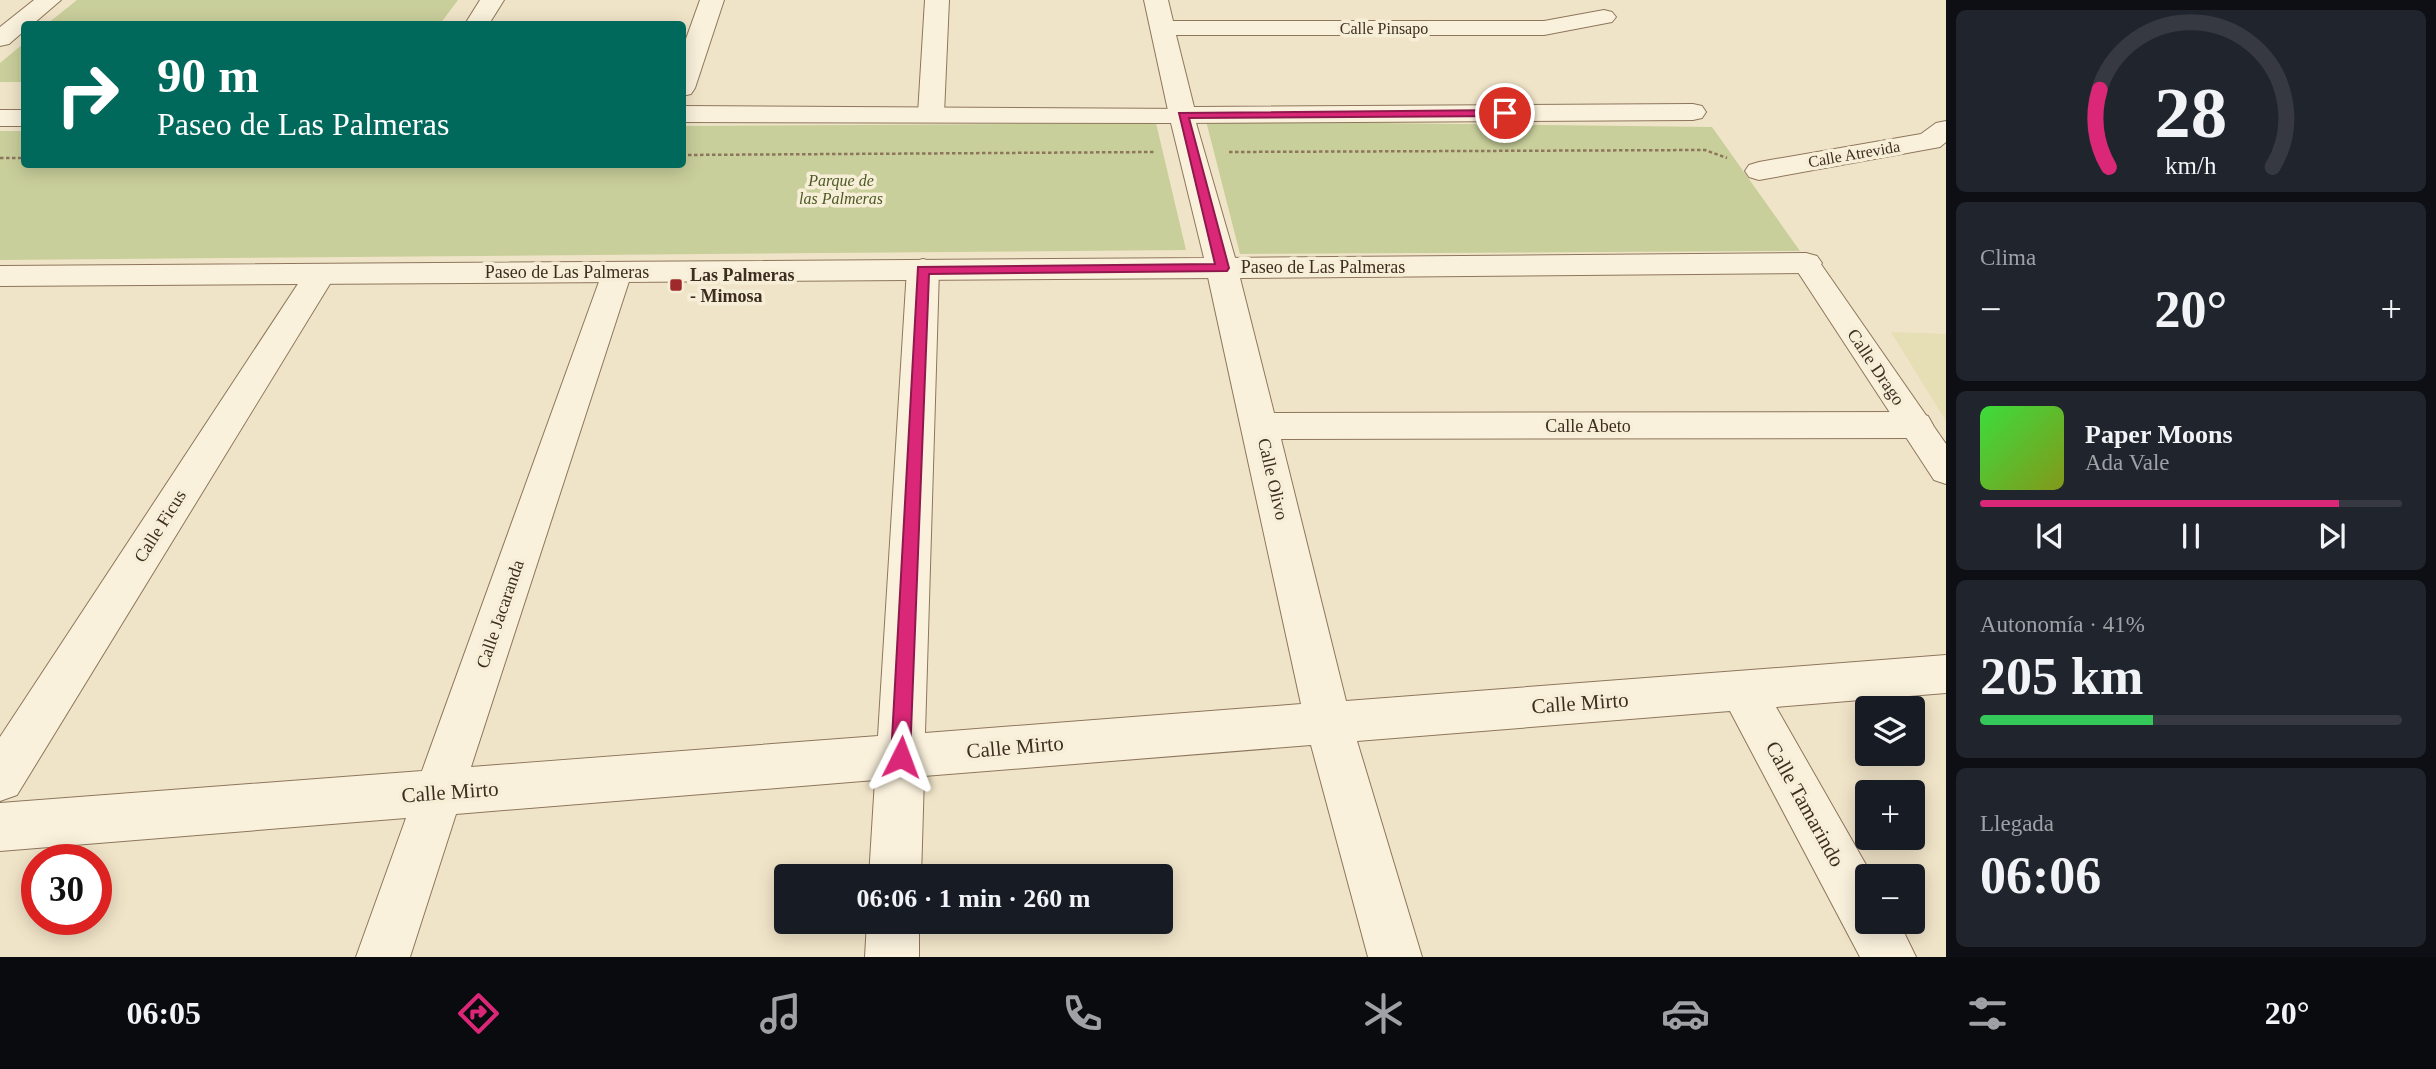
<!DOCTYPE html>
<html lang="es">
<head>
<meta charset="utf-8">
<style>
	:root { --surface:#171b24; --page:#20242c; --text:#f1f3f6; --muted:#9ea1a6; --line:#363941; --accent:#db2777 }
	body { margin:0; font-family:Georgia,serif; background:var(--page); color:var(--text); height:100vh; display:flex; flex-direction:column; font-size:26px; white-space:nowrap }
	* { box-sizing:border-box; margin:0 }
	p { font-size:23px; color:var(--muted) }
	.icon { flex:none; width:38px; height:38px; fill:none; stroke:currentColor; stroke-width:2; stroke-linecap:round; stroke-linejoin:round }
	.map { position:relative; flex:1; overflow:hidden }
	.drawer { display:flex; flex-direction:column; gap:10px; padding:10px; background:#0d0f14; width:490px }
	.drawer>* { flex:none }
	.top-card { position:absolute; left:21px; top:21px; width:665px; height:147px; border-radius:7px; box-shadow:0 4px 18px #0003; background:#00695c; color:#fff; overflow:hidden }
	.fabs { position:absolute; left:1855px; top:696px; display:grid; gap:14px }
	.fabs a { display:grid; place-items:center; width:70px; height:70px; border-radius:7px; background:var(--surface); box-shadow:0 4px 18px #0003; font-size:35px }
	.speed { position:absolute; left:21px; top:844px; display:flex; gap:14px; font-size:35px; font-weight:700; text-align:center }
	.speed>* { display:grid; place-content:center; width:91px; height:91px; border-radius:50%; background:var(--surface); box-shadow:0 4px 18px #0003; line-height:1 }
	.speed .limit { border:10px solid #d22; background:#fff; color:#111 }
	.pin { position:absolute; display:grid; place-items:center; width:60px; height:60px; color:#fff; margin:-30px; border:4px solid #fff; border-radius:50%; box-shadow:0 2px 7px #0007 }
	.me { position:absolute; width:77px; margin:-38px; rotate:3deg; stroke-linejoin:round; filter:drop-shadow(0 0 5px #0008) }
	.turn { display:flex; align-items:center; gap:24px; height:147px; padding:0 21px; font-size:32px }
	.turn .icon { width:91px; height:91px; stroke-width:2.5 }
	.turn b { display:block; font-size:49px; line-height:60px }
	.big { font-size:52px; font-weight:700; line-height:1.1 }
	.drawer .widget { flex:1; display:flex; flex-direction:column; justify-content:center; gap:10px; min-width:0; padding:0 24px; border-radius:10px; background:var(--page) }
	.drawer .dial { align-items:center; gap:0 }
	.dial svg { height:182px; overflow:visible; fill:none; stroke:var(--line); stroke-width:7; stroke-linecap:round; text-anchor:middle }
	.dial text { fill:var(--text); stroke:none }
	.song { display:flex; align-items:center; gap:21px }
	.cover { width:84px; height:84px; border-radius:10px; background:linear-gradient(135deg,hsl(120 70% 55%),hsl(70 70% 35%)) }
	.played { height:7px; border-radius:4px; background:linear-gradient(90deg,var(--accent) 85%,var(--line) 85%) }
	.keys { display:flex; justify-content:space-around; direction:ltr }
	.heat { display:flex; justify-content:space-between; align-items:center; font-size:38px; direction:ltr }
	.charge { height:10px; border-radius:5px; background:linear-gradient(90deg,#34c759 41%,var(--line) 0) }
	.trip { position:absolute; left:774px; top:864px; width:399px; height:70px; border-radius:7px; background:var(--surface); box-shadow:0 4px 18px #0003; font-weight:700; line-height:70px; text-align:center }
	.menu { display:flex; height:112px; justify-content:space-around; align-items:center; background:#090b0e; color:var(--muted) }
	.menu .icon { width:49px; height:49px }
	.menu .on { color:var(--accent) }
	.menu b { font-size:32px; color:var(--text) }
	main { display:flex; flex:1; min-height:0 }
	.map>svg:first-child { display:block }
	.farmland { fill:#e6deb5 }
	.green { fill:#c9cf9b }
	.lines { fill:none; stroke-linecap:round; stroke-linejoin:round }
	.pedestrian-casing { stroke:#8d765c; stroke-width:2 }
	.minor-casing { stroke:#8d765c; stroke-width:2 }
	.tertiary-casing { stroke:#8d765c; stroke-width:2 }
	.path { stroke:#8d765c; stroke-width:2.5; stroke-dasharray:3.5 2.5; stroke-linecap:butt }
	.pedestrian { fill:#faf1dc; fill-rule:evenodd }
	.minor { fill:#faf1dc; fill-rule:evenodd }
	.tertiary { fill:#faf1dc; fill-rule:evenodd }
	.route { fill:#db2777; stroke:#8e194d; stroke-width:2 }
	.poi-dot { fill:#9e2a2b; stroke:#f7eed8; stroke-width:2.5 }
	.labels { text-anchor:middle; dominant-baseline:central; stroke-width:7; stroke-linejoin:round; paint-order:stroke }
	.far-street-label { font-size:16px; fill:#3d2e20; stroke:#f7eed8 }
	.far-park-label { font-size:16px; font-style:italic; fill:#4d5a26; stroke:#f7eed8 }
	.street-label { font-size:18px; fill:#3d2e20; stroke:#f7eed8 }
	.poi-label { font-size:18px; font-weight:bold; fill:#3d2e20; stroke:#f7eed8; text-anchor:start }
	.near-street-label { font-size:21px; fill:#3d2e20; stroke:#f7eed8 }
</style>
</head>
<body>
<main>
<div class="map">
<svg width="1946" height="957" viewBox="0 0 1946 957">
	<rect width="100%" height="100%" fill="#f0e4c8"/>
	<path class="farmland" d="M1891,332L1946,334V421Z"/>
	<path class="green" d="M77,0H458L440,24H47Z
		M24,43V82H0V63Z
		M1206,121L1712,127L1800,251L1240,254Z
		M1156,123L1186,250L0,260V131H24V164H682L683,126Z"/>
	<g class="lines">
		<g class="pedestrian-casing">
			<path id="pedestrian" d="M1806,254L1816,257L1946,444V484L1934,480L1792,263L1796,257Z"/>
		</g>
		<g class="minor-casing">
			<path id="minor" d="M34,0H61L33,24H24V31L9,44L0,46V27Z
				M480,0H504L489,24H465Z
				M700,0H724L695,88L691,94L682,96V50Z
				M925,0H949L944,114L941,120H921L918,114Z
				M1144,0H1168L1173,21H1544L1604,10L1612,12L1616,17L1612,22L1544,35H1176L1194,107L1693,104L1702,106L1706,112L1702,118L1693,120L1182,123L1172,121L1169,115Z
				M1946,121V142L1940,147L1759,180L1749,177L1745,171L1749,165L1759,162L1921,134L1936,123Z
				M1806,253L1817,256L1822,263L1817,270L1806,273L1240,278L1274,413L1915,412L1928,416L1933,425L1928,434L1915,438L1281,439L1346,701L1946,655V693L1776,707L1873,877H1867V922H1899L1916,957H1860L1730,711L1357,741L1422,957H1368L1311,745L924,776L921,877H869L875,780L456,814L410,957H356L406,818L0,851V803L422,771L605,265L616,262L627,265L632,272L471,767L878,736L907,269L912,262L923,259L934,262L939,269L925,733L1301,704L1206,268L1211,261L1222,258Z
				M320,264L331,267L336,274L17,795L0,801V737L309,267Z
				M867,922H919V957H865Z"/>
		</g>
		<g class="tertiary-casing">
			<path id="tertiary" d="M682,106L1192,109L1238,268L1233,275L1222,278L0,286V266L1204,258L1171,123L682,122Z
				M0,110H24V126H0Z"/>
		</g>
		<path class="path" d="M1229,152L1705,150L1727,158
			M682,155L1154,152
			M0,158H24"/>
		<use href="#pedestrian" class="pedestrian"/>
		<use href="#minor" class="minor"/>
		<use href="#tertiary" class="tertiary"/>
	</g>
	<path class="route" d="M1505,110L1510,113L1509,116L1189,118L1229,268L1227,271L929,274L910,757L907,763L901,765L894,763L891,757L918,267L1215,264L1179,113Z"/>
	<rect class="poi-dot" x="669" y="278" width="14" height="14" rx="3.5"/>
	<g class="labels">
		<g class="far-street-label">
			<text x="1384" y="28">Calle Pinsapo</text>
			<text transform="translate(1854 154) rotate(-10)">Calle Atrevida</text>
		</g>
		<g class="far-park-label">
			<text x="841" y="180">Parque de<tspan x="841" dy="18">las Palmeras</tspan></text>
		</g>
		<g class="street-label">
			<text x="1323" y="267">Paseo de Las Palmeras</text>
			<text x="567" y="272">Paseo de Las Palmeras</text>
			<text transform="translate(1876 367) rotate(56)">Calle Drago</text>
			<text x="1588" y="426">Calle Abeto</text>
			<text transform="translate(1273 479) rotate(77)">Calle Olivo</text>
			<text transform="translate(160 526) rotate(-58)">Calle Ficus</text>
			<text transform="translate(500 614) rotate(-71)">Calle Jacaranda</text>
		</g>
		<g class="poi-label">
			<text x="690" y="275">Las Palmeras<tspan x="690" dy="21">- Mimosa</tspan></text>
		</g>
		<g class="near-street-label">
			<text transform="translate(1580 703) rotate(-4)">Calle Mirto</text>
			<text transform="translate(1015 747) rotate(-5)">Calle Mirto</text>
			<text transform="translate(450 792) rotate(-4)">Calle Mirto</text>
			<text transform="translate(1805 804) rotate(61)">Calle Tamarindo</text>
		</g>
	</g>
</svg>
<div class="fabs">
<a><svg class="icon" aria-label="layers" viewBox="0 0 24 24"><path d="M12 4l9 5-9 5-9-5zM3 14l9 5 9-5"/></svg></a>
<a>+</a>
<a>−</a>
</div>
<div class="speed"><div class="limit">30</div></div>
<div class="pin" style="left:1505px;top:113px;background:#d93025"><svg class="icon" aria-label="arrive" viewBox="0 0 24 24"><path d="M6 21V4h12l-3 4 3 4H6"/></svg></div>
<svg class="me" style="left:901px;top:757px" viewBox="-20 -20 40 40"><path d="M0-17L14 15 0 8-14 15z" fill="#db2777" stroke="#fff" stroke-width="4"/></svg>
<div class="trip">06:06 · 1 min · 260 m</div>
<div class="top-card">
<div class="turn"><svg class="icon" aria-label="right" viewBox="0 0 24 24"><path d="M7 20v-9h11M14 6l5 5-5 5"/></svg><div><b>90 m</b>Paseo de Las Palmeras</div></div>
</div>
</div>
<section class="drawer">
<div class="widget dial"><svg viewBox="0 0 100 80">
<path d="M14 69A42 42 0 1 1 86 69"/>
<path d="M14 69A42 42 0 0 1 10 35" stroke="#db2777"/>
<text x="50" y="56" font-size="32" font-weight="700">28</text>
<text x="50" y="72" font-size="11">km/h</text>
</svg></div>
<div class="widget"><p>Clima</p>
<div class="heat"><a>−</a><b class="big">20°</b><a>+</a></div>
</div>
<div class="widget">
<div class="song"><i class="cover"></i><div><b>Paper Moons</b><p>Ada Vale</p></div></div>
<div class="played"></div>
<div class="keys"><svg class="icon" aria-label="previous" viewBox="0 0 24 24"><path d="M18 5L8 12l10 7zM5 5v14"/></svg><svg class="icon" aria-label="pause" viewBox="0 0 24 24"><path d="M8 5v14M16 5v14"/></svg><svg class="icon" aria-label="next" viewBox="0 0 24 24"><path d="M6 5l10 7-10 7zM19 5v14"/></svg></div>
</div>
<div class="widget"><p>Autonomía · 41%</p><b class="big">205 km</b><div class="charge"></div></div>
<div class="widget"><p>Llegada</p><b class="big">06:06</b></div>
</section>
</main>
<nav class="menu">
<b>06:05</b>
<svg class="icon on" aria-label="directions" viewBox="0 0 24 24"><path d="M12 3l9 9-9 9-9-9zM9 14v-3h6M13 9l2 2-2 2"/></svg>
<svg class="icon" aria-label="music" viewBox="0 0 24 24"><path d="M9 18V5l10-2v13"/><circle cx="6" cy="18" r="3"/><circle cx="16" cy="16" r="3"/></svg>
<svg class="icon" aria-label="phone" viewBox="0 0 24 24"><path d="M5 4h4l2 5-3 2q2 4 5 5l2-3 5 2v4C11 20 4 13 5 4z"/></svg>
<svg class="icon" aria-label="climate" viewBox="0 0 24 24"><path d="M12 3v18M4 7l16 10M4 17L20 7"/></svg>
<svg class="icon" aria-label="car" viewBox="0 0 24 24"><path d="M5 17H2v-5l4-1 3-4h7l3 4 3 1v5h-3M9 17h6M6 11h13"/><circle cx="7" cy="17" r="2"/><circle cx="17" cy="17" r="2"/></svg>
<svg class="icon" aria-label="filters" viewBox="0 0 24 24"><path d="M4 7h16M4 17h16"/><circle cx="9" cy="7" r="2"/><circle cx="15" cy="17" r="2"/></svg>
<b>20°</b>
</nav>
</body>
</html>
